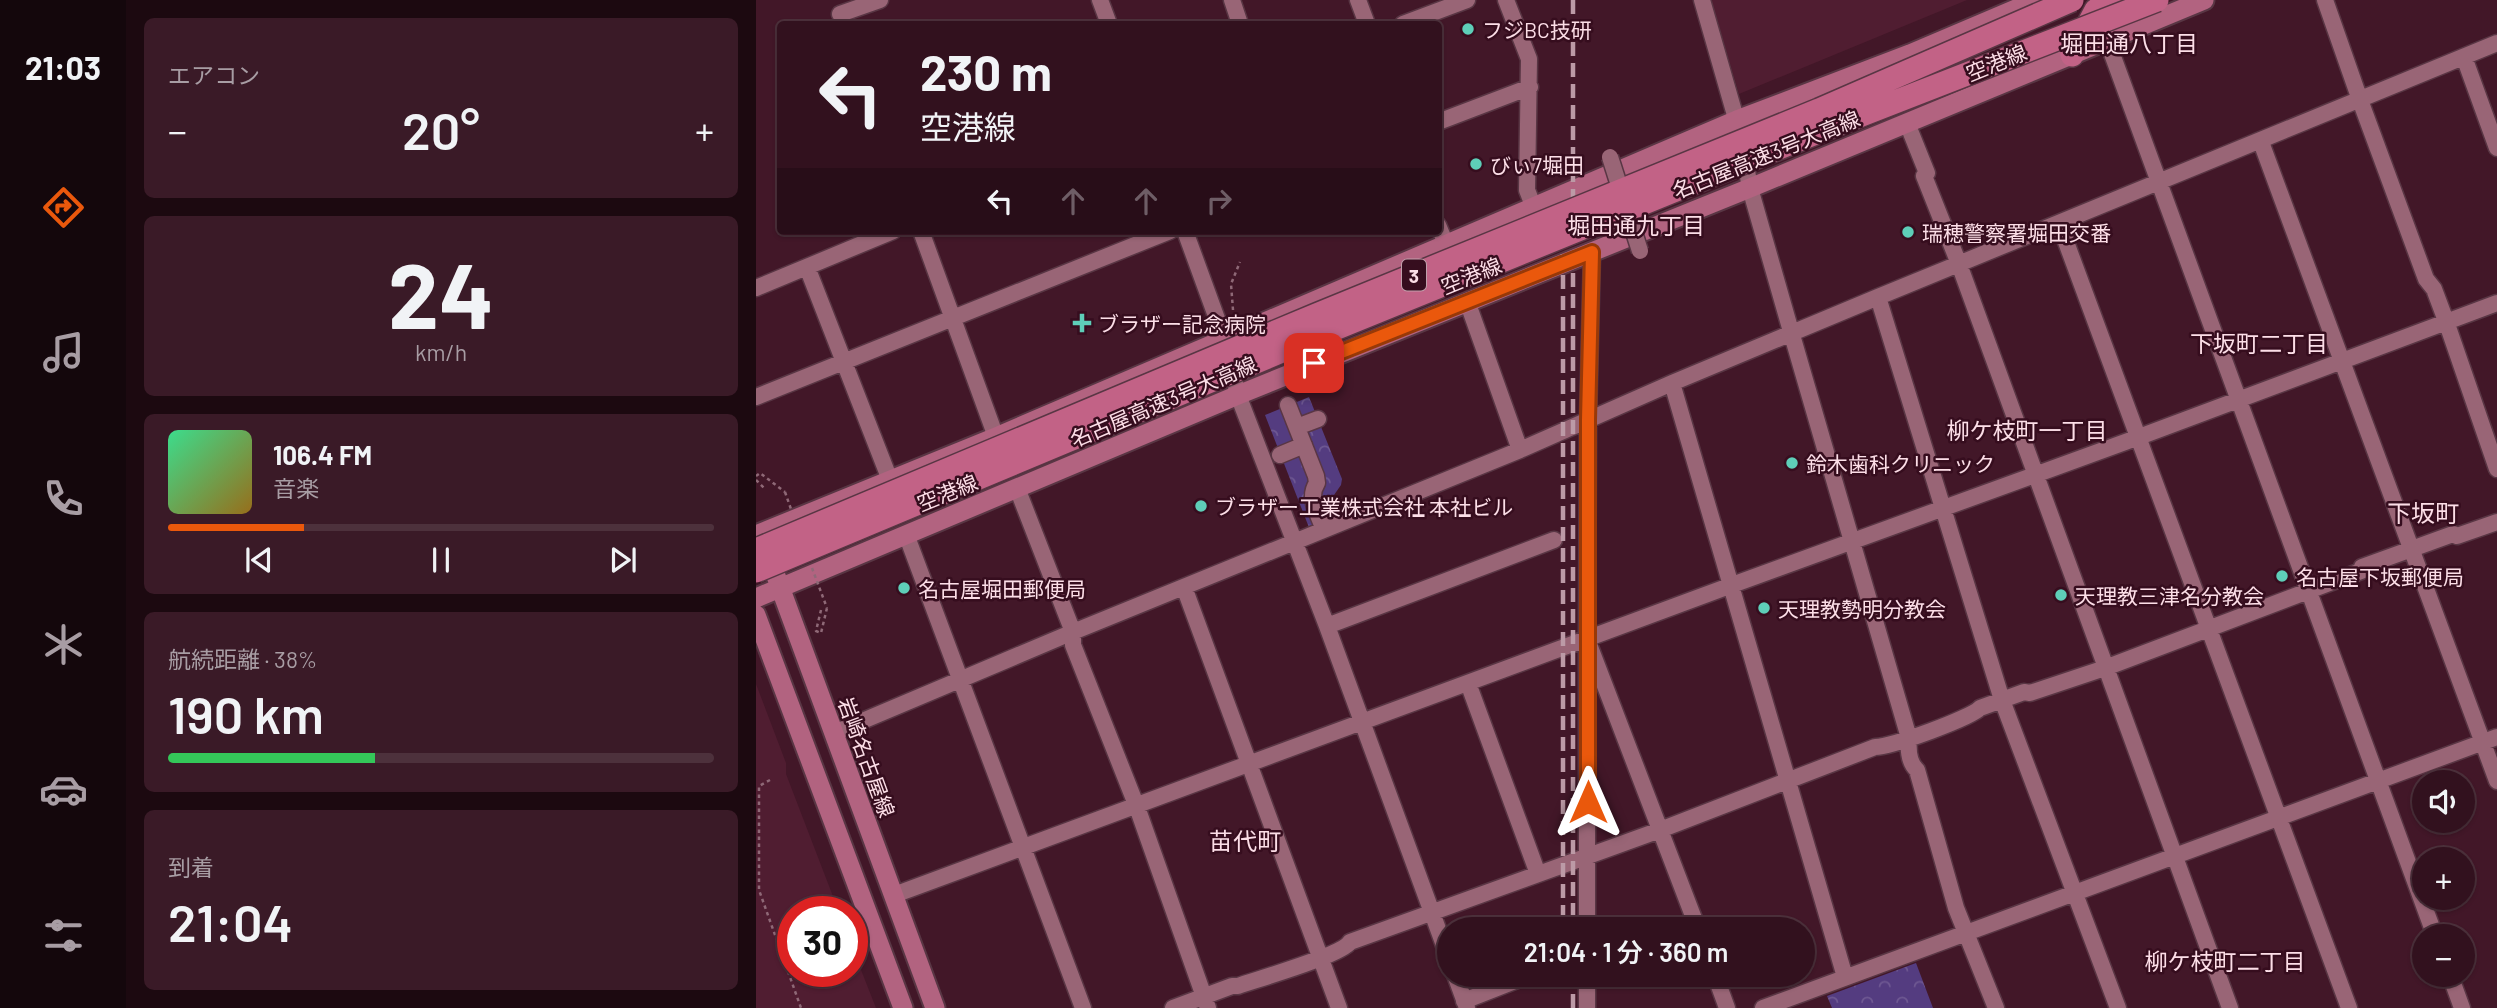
<!DOCTYPE html>
<html lang="ja">
<head>
<meta charset="utf-8">
<style>
	:root { --surface:#32111e; --page:#3a1a27; --text:#f1f3f6; --muted:#a89da4; --line:#4d313c; --accent:#ea580c }
	body { margin:0; font-family:Barlow,"Noto Sans JP",sans-serif; background:var(--page); color:var(--text); height:100vh; display:flex; flex-direction:column; font-size:26px; white-space:nowrap }
	* { box-sizing:border-box; margin:0 }
	p { font-size:23px; color:var(--muted) }
	.icon { flex:none; width:38px; height:38px; fill:none; stroke:currentColor; stroke-width:2; stroke-linecap:round; stroke-linejoin:round }
	.map { position:relative; flex:1; overflow:hidden }
	.panel { display:flex; flex-direction:column; gap:18px; padding:18px; background:#1c0910; width:630px }
	.panel>* { flex:none }
	.hud { position:absolute; left:21px; top:21px; width:665px; height:214px; border-radius:7px; box-shadow:0 2px 5px #0004,0 0 0 2px var(--line); background:#32111e; color:var(--text); overflow:hidden }
	.controls { position:absolute; left:1656px; top:770px; display:grid; gap:14px }
	.controls a { display:grid; place-items:center; width:63px; height:63px; border-radius:50%; background:var(--surface); box-shadow:0 2px 5px #0004,0 0 0 2px var(--line); font-size:35px }
	.speed { position:absolute; left:21px; top:896px; display:flex; gap:14px; font-size:35px; font-weight:700; text-align:center }
	.speed>* { display:grid; place-content:center; width:91px; height:91px; border-radius:50%; background:var(--surface); box-shadow:0 2px 5px #0004,0 0 0 2px var(--line); line-height:1 }
	.speed .limit { border:10px solid #d22; background:#fff; color:#111 }
	.pin { position:absolute; display:grid; place-items:center; width:60px; height:60px; color:#fff; margin:-30px; border-radius:14px; box-shadow:0 4px 10px #0006 }
	.me { position:absolute; width:77px; margin:-38px; rotate:0deg; stroke-linejoin:round; filter:drop-shadow(0 0 5px #0008) }
	.turn { display:flex; align-items:center; gap:24px; height:147px; padding:0 28px; font-size:32px }
	.turn .icon { width:91px; height:91px; stroke-width:2.5 }
	.turn b { display:block; font-size:49px; line-height:60px }
	.lanes { display:flex; align-items:center; height:66px; padding:0 28px; background:#0003; justify-content:center; gap:35px; direction:ltr }
	.lanes .off { opacity:.35 }
	.big { font-size:52px; font-weight:600; line-height:1.1 }
	.panel .widget { flex:1; display:flex; flex-direction:column; justify-content:center; gap:10px; min-width:0; padding:0 24px; border-radius:10px; background:var(--page) }
	.panel .dial { align-items:center; gap:0 }
	.dial b { font-size:91px; line-height:1 }
	.song { display:flex; align-items:center; gap:21px }
	.cover { width:84px; height:84px; border-radius:10px; background:linear-gradient(135deg,hsl(150 70% 55%),hsl(40 70% 35%)) }
	.played { height:7px; border-radius:4px; background:linear-gradient(90deg,var(--accent) 25%,var(--line) 25%) }
	.keys { display:flex; justify-content:space-around; direction:ltr }
	.heat { display:flex; justify-content:space-between; align-items:center; font-size:38px; direction:ltr }
	.charge { height:10px; border-radius:5px; background:linear-gradient(90deg,#34c759 38%,var(--line) 0) }
	.trip { position:absolute; left:681px; top:917px; width:378px; height:70px; border-radius:35px; background:var(--surface); box-shadow:0 2px 5px #0004,0 0 0 2px var(--line); font-weight:600; line-height:70px; text-align:center }
	main { display:flex; flex:1; min-height:0 }
	.tabs { display:flex; flex-direction:column; width:126px; justify-content:space-around; align-items:center; background:#14070c; color:var(--muted) }
	.tabs .icon { width:49px; height:49px }
	.tabs .current { color:var(--accent) }
	.tabs b { font-size:32px; color:var(--text) }
	.map>svg:first-child { display:block }
	.built { fill:#501d31 }
	.park { fill:url(#park-crowns) }
	.lines { fill:none; stroke-linecap:round; stroke-linejoin:round }
	.minor-casing { stroke:#593644; stroke-width:19 }
	.major-casing { stroke:#593644; stroke-width:23 }
	.highway-casing { stroke:#593644; stroke-width:26 }
	.path { stroke:#8f6977; stroke-width:2.5; stroke-dasharray:3.5 3.5; stroke-linecap:butt }
	.minor { stroke:#996576; stroke-width:16 }
	.major { stroke:#b26380; stroke-width:19 }
	.highway { stroke:#c26286; stroke-width:23 }
	.rail { stroke:#bc9aa6; stroke-width:4.5; stroke-dasharray:14 7; stroke-linecap:butt }
	.minor-bridge-casing { stroke:#593644; stroke-width:19; stroke-linecap:butt }
	.highway-bridge-casing { stroke:#593644; stroke-width:26; stroke-linecap:butt }
	.path-bridge { stroke:#8f6977; stroke-width:2.5; stroke-dasharray:3.5 3.5; stroke-linecap:butt }
	.minor-bridge { stroke:#996576; stroke-width:16 }
	.highway-bridge { stroke:#c26286; stroke-width:23 }
	.route-casing { stroke:#983908; stroke-width:18 }
	.route { stroke:#ea580c; stroke-width:12 }
	.poi-dot { fill:#5eceb8; stroke:#360d1e; stroke-width:2.5 }
	.labels { text-anchor:middle; dominant-baseline:central; stroke-width:5; stroke-linejoin:round; paint-order:stroke }
	.shield { fill:#360d1e; stroke:#c19fab; stroke-width:2 }
	.shield-label { font-size:19px; font-weight:bold; fill:#fcdee7 }
	.poi-label { font-size:21px; fill:#fcdee7; stroke:#360d1e; text-anchor:start }
	.street-label { font-size:21px; fill:#fcdee7; stroke:#360d1e }
	.neighbourhood-label { font-size:23px; fill:#fcdee7; stroke:#360d1e }
	.quarter-label { font-size:24px; fill:#fcdee7; stroke:#360d1e }
</style>
</head>
<body>
<main>
<nav class="tabs">
<b>21:03</b>
<svg class="icon current" aria-label="directions" viewBox="0 0 24 24"><path d="M12 3l9 9-9 9-9-9zM9 14v-3h6M13 9l2 2-2 2"/></svg>
<svg class="icon" aria-label="music" viewBox="0 0 24 24"><path d="M9 18V5l10-2v13"/><circle cx="6" cy="18" r="3"/><circle cx="16" cy="16" r="3"/></svg>
<svg class="icon" aria-label="phone" viewBox="0 0 24 24"><path d="M5 4h4l2 5-3 2q2 4 5 5l2-3 5 2v4C11 20 4 13 5 4z"/></svg>
<svg class="icon" aria-label="climate" viewBox="0 0 24 24"><path d="M12 3v18M4 7l16 10M4 17L20 7"/></svg>
<svg class="icon" aria-label="car" viewBox="0 0 24 24"><path d="M5 17H2v-5l4-1 3-4h7l3 4 3 1v5h-3M9 17h6M6 11h13"/><circle cx="7" cy="17" r="2"/><circle cx="17" cy="17" r="2"/></svg>
<svg class="icon" aria-label="filters" viewBox="0 0 24 24"><path d="M4 7h16M4 17h16"/><circle cx="9" cy="7" r="2"/><circle cx="15" cy="17" r="2"/></svg>
</nav>
<section class="panel">
<div class="widget"><p>エアコン</p>
<div class="heat"><a>−</a><b class="big">20°</b><a>+</a></div>
</div>
<div class="widget dial"><b>24</b><p>km/h</p></div>
<div class="widget">
<div class="song"><i class="cover"></i><div><b>106.4 FM</b><p>音楽</p></div></div>
<div class="played"></div>
<div class="keys"><svg class="icon" aria-label="previous" viewBox="0 0 24 24"><path d="M18 5L8 12l10 7zM5 5v14"/></svg><svg class="icon" aria-label="pause" viewBox="0 0 24 24"><path d="M8 5v14M16 5v14"/></svg><svg class="icon" aria-label="next" viewBox="0 0 24 24"><path d="M6 5l10 7-10 7zM19 5v14"/></svg></div>
</div>
<div class="widget"><p>航続距離 · 38%</p><b class="big">190 km</b><div class="charge"></div></div>
<div class="widget"><p>到着</p><b class="big">21:04</b></div>
</section>
<div class="map">
<svg width="1741" height="1008" viewBox="0 0 1741 1008">
	<defs>
		<pattern id="park-crowns" width="20" height="18" patternUnits="userSpaceOnUse" patternTransform="scale(1.75)"><rect width="20" height="18" fill="#543c80"/><path d="M2 6a3 3 0 1 1 6 0M12 15a3 3 0 1 1 6 0" fill="none" stroke="#6e5892"/></pattern>
	</defs>
	<rect width="100%" height="100%" fill="#421728"/>
	<path class="built" d="M955,0H1211L983,94Z
		M0,684L30,763V774L83,912H37V971H96V947L120,1008H0Z"/>
	<path class="park" d="M553,397L586,479L585,485L578,495L584,517L554,530L509,415Z
		M1160,963L1177,1008H1076L1071,996Z"/>
	<g class="lines">
		<g class="minor-casing">
			<path id="minor" d="M344,0L353,24
				M476,0L484,24
				M602,0L611,24
				M750,0L773,59L771,190L778,208
				M946,0L983,129
				M1569,0L1604,100L1670,279L1678,289L1690,321L1741,469
				M84,14L124,0
				M647,24L711,0
				M1348,32L1679,936
				M1708,57L1741,148
				M682,122L774,87
				M1151,123L1171,173L1168,176L1203,264L1474,1008
				M1505,142L1741,781
				M988,154L994,188L1036,335L1153,738C1152,749 1153,763 1161,770L1200,908L1240,1008
				M1303,223L1593,1008
				M682,225L690,244
				M165,231L240,437
				M429,231L468,338L482,395L571,626L693,959
				M836,252L832,420L831,639L942,929
				M51,267L134,480
				M0,288L137,231
				M1122,297L1246,700L1362,1008
				M711,301L764,450
				M916,383L1089,977
				M0,397L414,231
				M532,405L560,476L561,483C552,497 560,509 566,525
				M541,427L562,419
				M524,455L548,445
				M261,488L317,632V645L381,807L452,1008
				M150,534L327,1008
				M428,587L583,1008
				M571,626L798,540
				M712,683L782,874
				M78,733L317,632L764,450L916,383L1122,297L1741,43
				M138,895L976,585L1383,437L1741,303
				M831,929V649
				M699,975L711,1008
				M831,975V1008
				M959,975L971,1008
				M1694,975L1706,1008
				M708,1001L774,975
				M417,1008L476,986H482C502,979 586,955 594,942L904,830L1119,747C1135,747 1215,718 1224,708L1268,692L1274,693L1349,668L1605,571L1606,567L1697,534L1701,536L1741,522
				M1007,1008L1741,737"/>
		</g>
		<g class="major-casing">
			<path id="major" d="M0,535L240,437L981,120L1154,54L1281,0
				M20,576L179,1008
				M0,598L482,395L994,188L1448,0
				M0,615L147,1008"/>
		</g>
		<g class="highway-casing">
			<path id="highway" d="M1316,55L1340,10L1364,0"/>
		</g>
		<path class="path" d="M477,310L475,284L484,262
			M0,476L4,473L29,492
			M0,480L9,489
			M65,610L60,631L65,633L71,608
			M14,780L3,786V890L45,1008"/>
		<use href="#minor" class="minor"/>
		<use href="#major" class="major"/>
		<use href="#highway" class="highway"/>
		<path class="rail" d="M817,0V929
			M807,919V236
			M817,1008V975"/>
		<g class="minor-bridge-casing">
			<path id="minor-bridge" d="M854,157L884,251"/>
		</g>
		<g class="highway-bridge-casing">
			<path id="highway-bridge" d="M0,550L560,315L1063,110L1316,0
				M0,571L569,333L1072,128L1401,0"/>
		</g>
		<path class="path-bridge" d="M29,492L36,512
			M56,568L71,608"/>
		<use href="#minor-bridge" class="minor-bridge"/>
		<use href="#highway-bridge" class="highway-bridge"/>
	</g>
	<g class="lines">
		<g class="route-casing">
			<path id="route" d="M558,363L836,252L832,420V802"/>
		</g>
		<use href="#route" class="route"/>
	</g>
	<g class="poi-dot">
		<circle cx="712" cy="29" r="7"/>
		<circle cx="720" cy="164" r="7"/>
		<circle cx="1152" cy="232" r="7"/>
		<path d="M322.5 312.5h7v7h7v7h-7v7h-7v-7h-7v-7h7z"/>
		<circle cx="1036" cy="463" r="7"/>
		<circle cx="445" cy="506" r="7"/>
		<circle cx="1526" cy="576" r="7"/>
		<circle cx="148" cy="588" r="7"/>
		<circle cx="1305" cy="595" r="7"/>
		<circle cx="1008" cy="608" r="7"/>
	</g>
	<g class="labels">
		<rect class="shield" x="646" y="259.5" width="24" height="31" rx="5"/>
		<g class="shield-label">
			<text x="658" y="275">3</text>
		</g>
		<g class="poi-label">
			<text x="726" y="29">フジBC技研</text>
			<text x="734" y="164">びぃ7堀田</text>
			<text x="1166" y="232">瑞穂警察署堀田交番</text>
			<text x="342" y="323">ブラザー記念病院</text>
			<text x="1050" y="463">鈴木歯科クリニック</text>
			<text x="459" y="506">ブラザー工業株式会社 本社ビル</text>
			<text x="1540" y="576">名古屋下坂郵便局</text>
			<text x="162" y="588">名古屋堀田郵便局</text>
			<text x="1319" y="595">天理教三津名分教会</text>
			<text x="1022" y="608">天理教勢明分教会</text>
		</g>
		<g class="street-label">
			<text transform="translate(1240 62) rotate(-22)">空港線</text>
			<text transform="translate(1010 154) rotate(-22)">名古屋高速3号大高線</text>
			<text transform="translate(715 275) rotate(-22)">空港線</text>
			<text transform="translate(407 401) rotate(-23)">名古屋高速3号大高線</text>
			<text transform="translate(191 492) rotate(-22)">空港線</text>
			<text transform="translate(111 757) rotate(70)">岩崎名古屋線</text>
		</g>
		<g class="neighbourhood-label">
			<text x="1373" y="43">堀田通八丁目</text>
			<text x="880" y="225">堀田通九丁目</text>
			<text x="1503" y="343">下坂町二丁目</text>
			<text x="1271" y="430">柳ケ枝町一丁目</text>
			<text x="1469" y="961">柳ケ枝町二丁目</text>
		</g>
		<g class="quarter-label">
			<text x="1667" y="512">下坂町</text>
			<text x="489" y="840">苗代町</text>
		</g>
	</g>
</svg>
<div class="controls">
<a><svg class="icon" aria-label="sound" viewBox="0 0 24 24"><path d="M4 9h4l5-4v14l-5-4H4zM17 9q2 3 0 6"/></svg></a>
<a>+</a>
<a>−</a>
</div>
<div class="speed"><div class="limit">30</div></div>
<div class="pin" style="left:558px;top:363px;background:#d93025"><svg class="icon" aria-label="arrive" viewBox="0 0 24 24"><path d="M6 21V4h12l-3 4 3 4H6"/></svg></div>
<svg class="me" style="left:832px;top:802px" viewBox="-20 -20 40 40"><path d="M0-17L14 15 0 8-14 15z" fill="#ea580c" stroke="#fff" stroke-width="4"/></svg>
<div class="trip">21:04 · 1 分 · 360 m</div>
<div class="hud">
<div class="turn"><svg class="icon" aria-label="left" viewBox="0 0 24 24"><path d="M17 20v-9H6M10 6l-5 5 5 5"/></svg><div><b>230 m</b>空港線</div></div>
<div class="lanes"><svg class="icon" aria-label="left" viewBox="0 0 24 24"><path d="M17 20v-9H6M10 6l-5 5 5 5"/></svg><svg class="icon off" aria-label="ahead" viewBox="0 0 24 24"><path d="M12 20V5M6 11l6-6 6 6"/></svg><svg class="icon off" aria-label="ahead" viewBox="0 0 24 24"><path d="M12 20V5M6 11l6-6 6 6"/></svg><svg class="icon off" aria-label="right" viewBox="0 0 24 24"><path d="M7 20v-9h11M14 6l5 5-5 5"/></svg></div>
</div>
</div>
</main>
</body>
</html>
